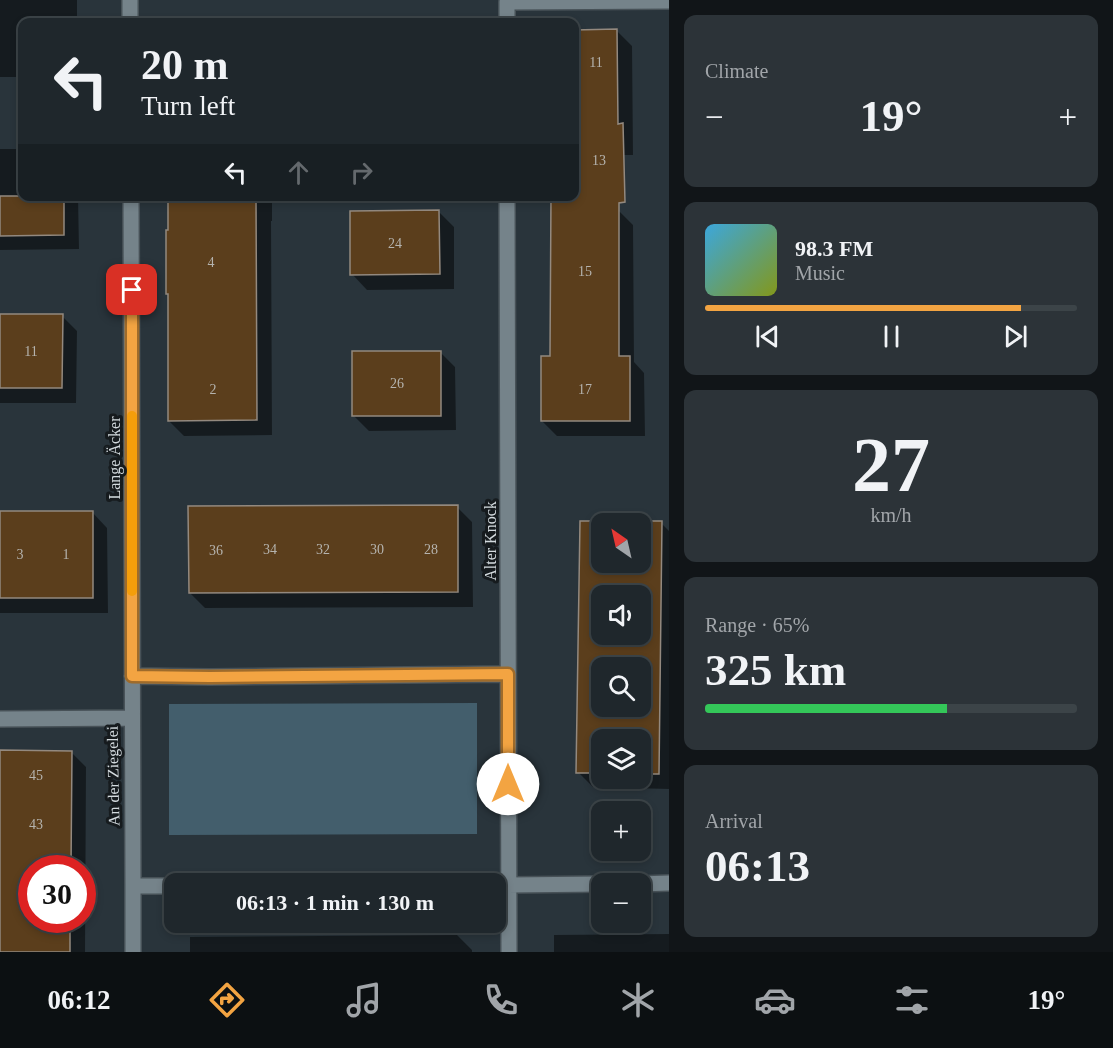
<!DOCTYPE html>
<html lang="en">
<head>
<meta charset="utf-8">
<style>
	:root { --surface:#1f272c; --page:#2c3338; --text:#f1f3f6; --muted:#a1a5a9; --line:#3c4448; --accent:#f3a442 }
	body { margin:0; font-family:"Times New Roman",serif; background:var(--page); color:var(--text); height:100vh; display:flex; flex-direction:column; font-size:22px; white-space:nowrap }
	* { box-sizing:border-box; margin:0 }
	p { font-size:20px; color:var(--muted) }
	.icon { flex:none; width:33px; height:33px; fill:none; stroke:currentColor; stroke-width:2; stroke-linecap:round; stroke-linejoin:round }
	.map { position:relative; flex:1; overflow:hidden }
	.side { display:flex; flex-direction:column; gap:15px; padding:15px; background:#111518; width:444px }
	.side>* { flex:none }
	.top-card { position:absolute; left:18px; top:18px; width:561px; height:183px; border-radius:12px; box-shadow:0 3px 9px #0003,0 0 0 2px var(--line); background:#1f272c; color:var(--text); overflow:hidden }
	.needle { width:39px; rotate:326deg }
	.buttons { position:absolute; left:591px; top:513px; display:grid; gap:12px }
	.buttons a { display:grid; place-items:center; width:60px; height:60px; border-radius:12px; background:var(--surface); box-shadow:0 3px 9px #0003,0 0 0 2px var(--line); font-size:30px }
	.speed { position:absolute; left:18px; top:855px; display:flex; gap:12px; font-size:30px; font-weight:700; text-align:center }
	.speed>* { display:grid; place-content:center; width:78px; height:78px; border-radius:50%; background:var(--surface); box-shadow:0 3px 9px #0003,0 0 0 2px var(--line); line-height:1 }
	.speed .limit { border:9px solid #d22; background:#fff; color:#111 }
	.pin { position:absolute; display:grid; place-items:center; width:51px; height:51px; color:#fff; margin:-26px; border-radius:12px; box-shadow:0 3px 9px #0006 }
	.me { position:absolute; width:66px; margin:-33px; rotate:0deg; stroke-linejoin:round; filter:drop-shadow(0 0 4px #0008) }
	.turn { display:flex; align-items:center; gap:21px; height:126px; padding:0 24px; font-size:27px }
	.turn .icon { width:78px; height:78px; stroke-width:2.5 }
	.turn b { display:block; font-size:42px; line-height:51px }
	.lanes { display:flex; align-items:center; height:57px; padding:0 24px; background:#0003; justify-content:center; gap:30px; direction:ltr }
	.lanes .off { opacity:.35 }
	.big { font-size:45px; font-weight:800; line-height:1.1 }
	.side .widget { flex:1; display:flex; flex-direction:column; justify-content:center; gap:9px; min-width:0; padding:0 21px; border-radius:12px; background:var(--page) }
	.side .dial { align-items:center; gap:0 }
	.dial b { font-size:78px; line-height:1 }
	.song { display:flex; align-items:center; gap:18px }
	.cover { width:72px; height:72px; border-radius:9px; background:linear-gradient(135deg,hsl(200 70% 55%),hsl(70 70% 35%)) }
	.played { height:6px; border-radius:3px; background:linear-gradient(90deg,var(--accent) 85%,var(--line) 85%) }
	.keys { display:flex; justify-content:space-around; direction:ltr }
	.heat { display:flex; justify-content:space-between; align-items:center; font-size:33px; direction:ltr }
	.charge { height:9px; border-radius:4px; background:linear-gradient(90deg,#34c759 65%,var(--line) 0) }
	.trip { position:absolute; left:164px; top:873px; width:342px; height:60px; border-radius:12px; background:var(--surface); box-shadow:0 3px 9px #0003,0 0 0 2px var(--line); font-weight:800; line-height:60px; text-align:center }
	.menu { display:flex; height:96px; justify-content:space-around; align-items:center; background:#0c1012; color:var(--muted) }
	.menu .icon { width:42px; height:42px }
	.menu .active { color:var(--accent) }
	.menu b { font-size:27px; color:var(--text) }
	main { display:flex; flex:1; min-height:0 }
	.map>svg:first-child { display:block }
	.green { fill:#435e6c }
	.shadow { fill:#0007; fill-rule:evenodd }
	.building { fill:#5b3e1c; stroke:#93897f; stroke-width:1.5; fill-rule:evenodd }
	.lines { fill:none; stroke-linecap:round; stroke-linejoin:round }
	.minor-casing { stroke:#475157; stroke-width:18 }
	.minor { stroke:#75838a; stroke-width:15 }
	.route-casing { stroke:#9e6b2b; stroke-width:15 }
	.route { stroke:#f3a442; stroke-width:10 }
	.slow { stroke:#f59e0b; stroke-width:10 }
	.labels { text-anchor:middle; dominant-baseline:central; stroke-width:6; stroke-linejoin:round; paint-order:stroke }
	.number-label { font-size:14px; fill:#b5b3ae }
	.street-label { font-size:16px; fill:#d3dade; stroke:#161b1e }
</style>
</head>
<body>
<main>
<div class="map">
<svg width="669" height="952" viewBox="0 0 669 952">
	<rect width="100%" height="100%" fill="#29343b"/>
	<path class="green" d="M477,703V834L169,835V704Z"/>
	<path class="shadow" d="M0,0H77V22H22V77H0Z
		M617,31L632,46L633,155H574Z
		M0,149H22V196H78L79,249L0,250Z
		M169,196H272V221H271L272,435L184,436L169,421Z
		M618,210L633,225L634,362L644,373L645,436H557L542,421L551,358Z
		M439,212L454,227V289L367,290L352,274Z
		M0,316H62L77,331L76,403H0Z
		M440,352L455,367L456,430L369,431L354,416Z
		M457,507L472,522L473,607L205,608L190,593Z
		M92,512L107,528L108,613H0V513Z
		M581,522L661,523L669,531V789L593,787L578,772ZM602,524H640V562H602ZM602,596H640V634H602ZM602,668H640V706H602ZM602,740H640V778H602Z
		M0,752H71L86,767L85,952H0ZM32,868H82V920H32Z
		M669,934V952H554V935Z
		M457,935L472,950V952H190V937Z"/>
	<path class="building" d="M617,29L618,124L623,123L625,202L619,203V356H630V421H541V356H550L551,196H574V30Z
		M0,196H64V235L0,236Z
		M168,196H256L257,420L168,421V294H166V230H168Z
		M439,210L440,274L350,275V211Z
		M0,314H63L62,388H0Z
		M352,351H441V416H352Z
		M458,505V592L189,593L188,506Z
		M0,511H93V598H0Z
		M580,521H662L659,774H640V740H602V773H576ZM602,524H640V562H602ZM602,596H640V634H602ZM602,668H640V706H602Z
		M0,750L72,751L71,868H32V920H70V952H0Z"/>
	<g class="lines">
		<g class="minor-casing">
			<path id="minor" d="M130,0V22
				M507,22V2L669,1
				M131,196L133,886H174
				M507,196L509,952
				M132,676L210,677L508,674
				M0,719L132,718
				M640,884L669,883
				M495,885L602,884
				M133,886V952"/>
		</g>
		<use href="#minor" class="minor"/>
	</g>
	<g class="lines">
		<g class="route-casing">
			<path id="route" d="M132,290V676L210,677L508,674V784"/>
		</g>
		<use href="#route" class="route"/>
		<path class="slow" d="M132,416V591"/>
	</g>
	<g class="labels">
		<g class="number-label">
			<text x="596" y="62">11</text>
			<text x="599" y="160">13</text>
			<text x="395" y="243">24</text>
			<text x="211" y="262">4</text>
			<text x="585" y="271">15</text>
			<text x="31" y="351">11</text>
			<text x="397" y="383">26</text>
			<text x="213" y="389">2</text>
			<text x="585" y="389">17</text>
			<text x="270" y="549">34</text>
			<text x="323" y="549">32</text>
			<text x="377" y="549">30</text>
			<text x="431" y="549">28</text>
			<text x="216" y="550">36</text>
			<text x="20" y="554">3</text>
			<text x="66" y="554">1</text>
			<text x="36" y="775">45</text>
			<text x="36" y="824">43</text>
		</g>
		<g class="street-label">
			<text transform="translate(114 458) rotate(-90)">Lange Äcker</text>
			<text transform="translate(490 541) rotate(-90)">Alter Knock</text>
			<text transform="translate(113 776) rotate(-91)">An der Ziegelei</text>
		</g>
	</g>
</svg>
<div class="buttons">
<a><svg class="needle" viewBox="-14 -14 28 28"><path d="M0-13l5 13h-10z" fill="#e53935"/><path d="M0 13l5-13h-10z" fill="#a1a5a9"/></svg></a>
<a><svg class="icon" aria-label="sound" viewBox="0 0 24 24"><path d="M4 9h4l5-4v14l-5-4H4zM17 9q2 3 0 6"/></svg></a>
<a><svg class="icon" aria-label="search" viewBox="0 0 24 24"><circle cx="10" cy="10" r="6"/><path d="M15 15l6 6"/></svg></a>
<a><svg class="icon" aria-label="layers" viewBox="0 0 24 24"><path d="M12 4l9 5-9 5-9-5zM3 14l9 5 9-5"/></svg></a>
<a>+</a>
<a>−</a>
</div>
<div class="speed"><div class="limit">30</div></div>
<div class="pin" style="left:132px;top:290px;background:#d93025"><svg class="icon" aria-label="arrive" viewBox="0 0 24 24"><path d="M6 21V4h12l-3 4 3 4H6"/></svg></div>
<svg class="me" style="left:508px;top:784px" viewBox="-20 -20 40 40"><circle r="19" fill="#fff"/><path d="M0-13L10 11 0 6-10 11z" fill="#f3a442"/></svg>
<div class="trip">06:13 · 1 min · 130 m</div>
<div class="top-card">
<div class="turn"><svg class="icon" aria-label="left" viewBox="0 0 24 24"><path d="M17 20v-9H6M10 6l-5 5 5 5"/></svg><div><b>20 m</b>Turn left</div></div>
<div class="lanes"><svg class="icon" aria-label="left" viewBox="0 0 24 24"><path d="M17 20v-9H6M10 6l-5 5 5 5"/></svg><svg class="icon off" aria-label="ahead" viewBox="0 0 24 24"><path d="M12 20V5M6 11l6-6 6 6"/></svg><svg class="icon off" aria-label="right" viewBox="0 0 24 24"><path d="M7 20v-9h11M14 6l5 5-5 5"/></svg></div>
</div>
</div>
<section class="side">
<div class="widget"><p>Climate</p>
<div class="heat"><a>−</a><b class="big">19°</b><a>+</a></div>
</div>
<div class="widget">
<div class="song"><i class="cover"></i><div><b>98.3 FM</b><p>Music</p></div></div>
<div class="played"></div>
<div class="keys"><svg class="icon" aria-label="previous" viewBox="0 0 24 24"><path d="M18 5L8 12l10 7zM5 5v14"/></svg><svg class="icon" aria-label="pause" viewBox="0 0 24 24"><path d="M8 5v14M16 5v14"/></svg><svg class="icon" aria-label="next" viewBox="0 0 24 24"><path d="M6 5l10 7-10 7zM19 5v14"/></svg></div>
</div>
<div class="widget dial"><b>27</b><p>km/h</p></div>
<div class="widget"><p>Range · 65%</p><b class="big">325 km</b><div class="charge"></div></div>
<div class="widget"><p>Arrival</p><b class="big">06:13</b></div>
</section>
</main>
<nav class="menu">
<b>06:12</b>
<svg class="icon active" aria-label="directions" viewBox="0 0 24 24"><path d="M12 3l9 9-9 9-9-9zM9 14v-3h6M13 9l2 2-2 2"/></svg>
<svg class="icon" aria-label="music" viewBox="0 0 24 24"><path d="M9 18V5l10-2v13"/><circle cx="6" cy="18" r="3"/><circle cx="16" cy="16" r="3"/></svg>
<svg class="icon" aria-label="phone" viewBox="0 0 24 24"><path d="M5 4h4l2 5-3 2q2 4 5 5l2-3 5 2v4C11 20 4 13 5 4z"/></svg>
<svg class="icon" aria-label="climate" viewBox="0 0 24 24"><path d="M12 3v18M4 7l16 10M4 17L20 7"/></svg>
<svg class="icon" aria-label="car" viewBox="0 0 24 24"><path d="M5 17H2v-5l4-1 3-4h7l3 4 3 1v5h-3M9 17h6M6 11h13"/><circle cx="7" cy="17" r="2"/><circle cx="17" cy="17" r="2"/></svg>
<svg class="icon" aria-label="filters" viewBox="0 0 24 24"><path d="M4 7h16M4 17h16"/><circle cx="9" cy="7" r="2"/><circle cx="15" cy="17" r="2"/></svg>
<b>19°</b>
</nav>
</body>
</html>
